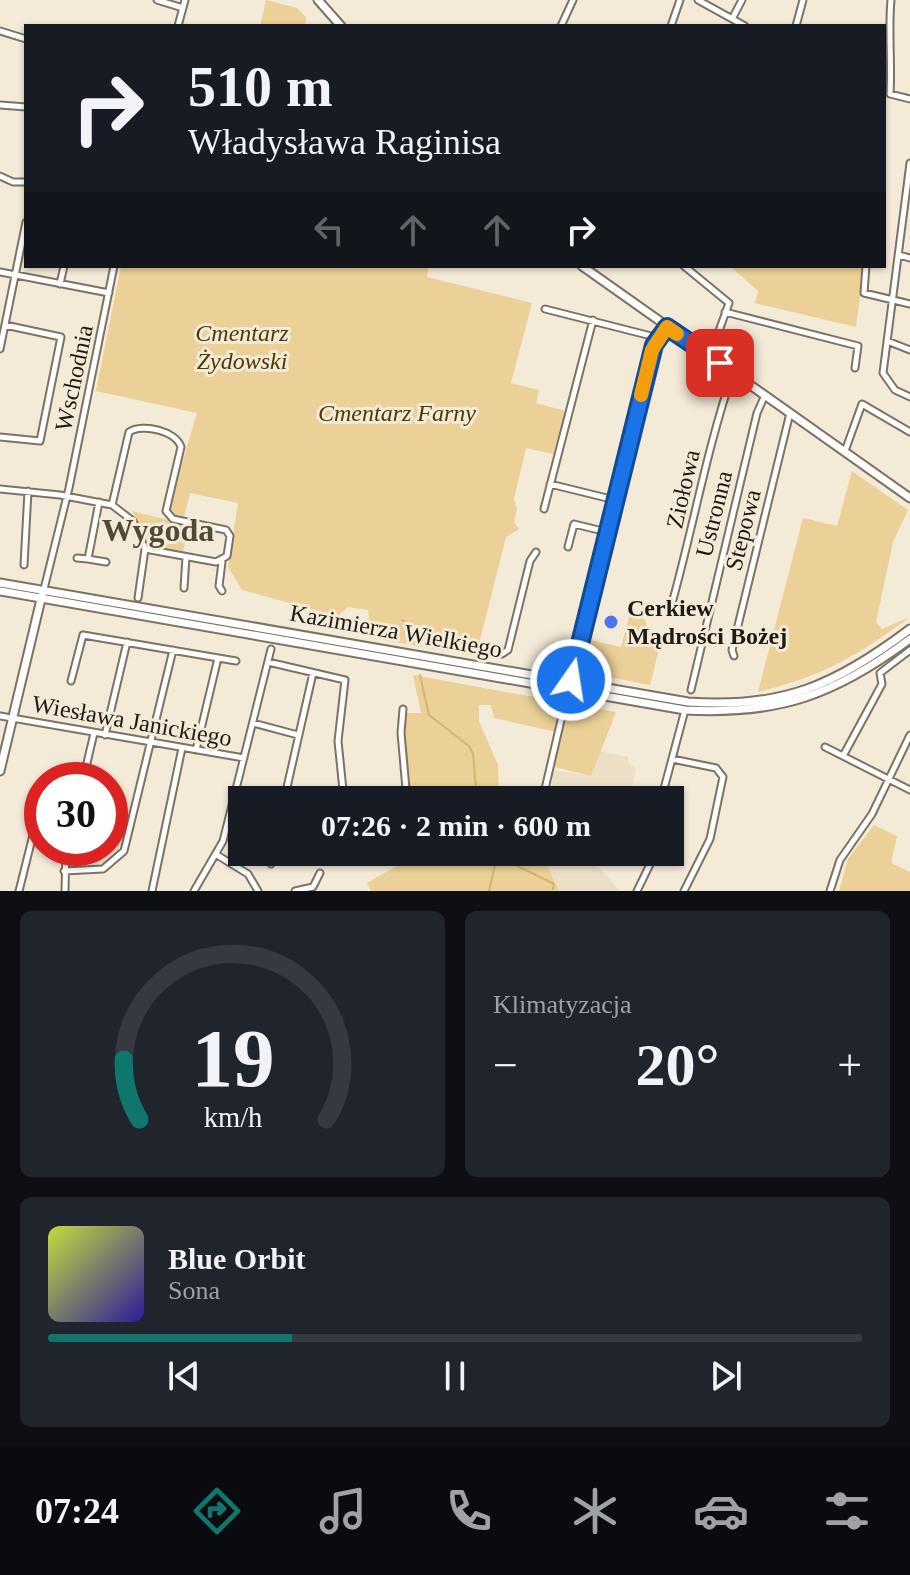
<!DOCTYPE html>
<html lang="pl">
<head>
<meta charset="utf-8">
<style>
	:root { --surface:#171b24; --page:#20242c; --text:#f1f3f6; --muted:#9ea1a6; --line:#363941; --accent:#0f766e }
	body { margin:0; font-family:Georgia,serif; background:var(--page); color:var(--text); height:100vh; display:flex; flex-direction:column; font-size:30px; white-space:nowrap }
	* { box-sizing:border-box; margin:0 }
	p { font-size:26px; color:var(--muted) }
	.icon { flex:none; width:44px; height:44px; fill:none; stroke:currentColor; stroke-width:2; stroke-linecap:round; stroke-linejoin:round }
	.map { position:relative; height:891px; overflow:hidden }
	.details { display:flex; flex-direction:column; gap:20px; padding:20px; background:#0d0f14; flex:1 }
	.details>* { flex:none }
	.guide { position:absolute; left:24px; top:24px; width:862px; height:244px; border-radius:0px; box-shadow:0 2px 6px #0004; background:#171b24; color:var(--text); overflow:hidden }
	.speed { position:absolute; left:24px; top:762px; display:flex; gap:16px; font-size:40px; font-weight:700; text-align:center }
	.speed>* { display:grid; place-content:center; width:104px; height:104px; border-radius:50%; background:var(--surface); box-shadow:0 2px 6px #0004; line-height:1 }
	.speed .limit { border:12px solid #d22; background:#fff; color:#111 }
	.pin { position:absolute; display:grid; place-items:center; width:68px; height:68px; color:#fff; margin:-34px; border-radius:16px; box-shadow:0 4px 12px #0006 }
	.me { position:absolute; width:88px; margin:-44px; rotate:13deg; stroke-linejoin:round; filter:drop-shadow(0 0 6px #0008) }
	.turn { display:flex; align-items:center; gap:28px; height:168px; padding:0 32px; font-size:36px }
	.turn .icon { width:104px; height:104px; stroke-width:2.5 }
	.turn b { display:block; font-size:56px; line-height:68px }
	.lanes { display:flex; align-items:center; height:76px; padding:0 32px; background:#0003; justify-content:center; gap:40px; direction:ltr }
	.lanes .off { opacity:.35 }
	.big { font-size:60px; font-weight:600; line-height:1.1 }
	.details .widget { flex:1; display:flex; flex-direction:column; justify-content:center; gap:12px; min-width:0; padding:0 28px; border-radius:12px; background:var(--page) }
	.details .dial { align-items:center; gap:0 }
	.dial svg { height:208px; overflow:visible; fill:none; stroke:var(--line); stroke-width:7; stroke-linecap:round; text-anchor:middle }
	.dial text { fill:var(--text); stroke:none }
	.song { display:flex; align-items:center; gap:24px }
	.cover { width:96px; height:96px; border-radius:12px; background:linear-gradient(135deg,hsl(70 70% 55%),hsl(250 70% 35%)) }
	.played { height:8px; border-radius:4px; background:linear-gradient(90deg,var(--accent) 30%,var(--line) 30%) }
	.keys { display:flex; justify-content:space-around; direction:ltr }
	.heat { display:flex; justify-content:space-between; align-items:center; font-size:44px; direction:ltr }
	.details .tiles { flex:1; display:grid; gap:20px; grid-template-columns:1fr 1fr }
	.widget:last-child { grid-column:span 2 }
	.trip { position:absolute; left:228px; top:786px; width:456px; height:80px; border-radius:0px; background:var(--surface); box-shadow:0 2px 6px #0004; font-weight:600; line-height:80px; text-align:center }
	.tab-bar { display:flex; height:128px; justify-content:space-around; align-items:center; background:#090b0e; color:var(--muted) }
	.tab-bar .icon { width:56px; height:56px }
	.tab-bar .on { color:var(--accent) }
	.tab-bar b { font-size:36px; color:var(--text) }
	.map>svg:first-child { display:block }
	.built { fill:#ecdfc5 }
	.green { fill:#ebd097 }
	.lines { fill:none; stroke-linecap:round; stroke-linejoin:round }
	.stream { stroke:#d4b470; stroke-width:2 }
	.street-casing { stroke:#7b7363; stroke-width:9 }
	.secondary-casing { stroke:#7b7363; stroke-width:11 }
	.street { stroke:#fff; stroke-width:5 }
	.secondary { stroke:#fff; stroke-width:7 }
	.route-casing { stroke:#114b97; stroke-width:20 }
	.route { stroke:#1a73e8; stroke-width:14 }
	.slow { stroke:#f59e0b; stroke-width:14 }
	.poi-dot { fill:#4a78ea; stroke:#f4ead8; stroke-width:3 }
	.labels { text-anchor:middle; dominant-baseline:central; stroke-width:6; stroke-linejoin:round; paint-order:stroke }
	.park-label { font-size:24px; font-style:italic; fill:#4f3900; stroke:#f4ead8 }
	.street-label { font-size:24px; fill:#1e1b14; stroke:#f4ead8 }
	.poi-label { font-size:24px; font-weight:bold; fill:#1e1b14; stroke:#f4ead8; text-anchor:start }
	.district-label { font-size:32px; font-weight:bold; fill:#504939; stroke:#f4ead8 }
</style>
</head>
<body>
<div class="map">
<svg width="910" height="891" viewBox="0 0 910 891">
	<rect width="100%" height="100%" fill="#f4ead8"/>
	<path class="built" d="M599,751L628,757V762L636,769L629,800H578L551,794L553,770L591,776Z
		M541,852H585L620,891H559Z"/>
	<path class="green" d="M266,0L297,8L306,17L305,26H260Z
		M121,266H429L427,277L532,303L511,383L539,390L536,403L565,411L553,454L526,448L514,499L517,510L514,522L519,529L506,537L476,656L371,638L368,610L348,607L327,626L323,612L242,590L228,567L238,503L190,493L184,517L176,515L169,508L197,413L96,391Z
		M730,266H864L856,327L755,303L758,291Z
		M852,471L908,510L893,542L876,622L882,629L910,617C857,656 823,676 758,692L803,518L837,526Z
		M132,511L188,525L183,553L149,546Z
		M635,614L645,620L648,634L662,637L650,685L579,671L587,639L621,647L629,617Z
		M413,675L616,712L591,776L554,767L561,733L494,718L491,705H479V721L498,765L499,800H407L401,733L403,713H421Z
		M874,825L897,836L891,863L910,872V891H839L848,859Z
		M421,852H541L559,891H371L367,883Z"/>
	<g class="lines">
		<path class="stream" d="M402,620L411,626L413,642
			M420,675L429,715L469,746L473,754L477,800
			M496,861L503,859L554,884L553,889
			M489,891L498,852"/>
		<g class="street-casing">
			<path id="street" d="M157,0L183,8
				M698,0L745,26
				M891,0C888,32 892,62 890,94L910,99
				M732,19L742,0
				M178,26L185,0
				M561,26L573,0
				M671,26L680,0
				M796,26L803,0
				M0,31L26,39
				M0,105L26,107
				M910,163L883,373L895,390L910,397
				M0,176L13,182H26
				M899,255L910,258
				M684,266L729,303L710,356
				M866,266L864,293L910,304
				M0,272L109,293
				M60,284L64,266
				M545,309L659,338
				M725,312L858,346L855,368
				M887,341L910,350
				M0,349L26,222
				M0,437L40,441L61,337L5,325
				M845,451L862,404L910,432
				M550,484L615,500
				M0,489L60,495L112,505L129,432C143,423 176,431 181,447L166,511L173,519L226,530L230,536L227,556L216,562L145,549L133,521L112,505
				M99,502L88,559L106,562
				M544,509L593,320
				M568,547L574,524L607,532
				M77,558L88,559
				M24,565L28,491
				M184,588L186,557
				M44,589L69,488L114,266
				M222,591L219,586L222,562
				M138,598L145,549
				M669,614C692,534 706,451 733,372
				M485,651L502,654L508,650L530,561L536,552
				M734,656L732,650L790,413
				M268,662L345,680L338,741L344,800
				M71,681L83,635L236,661
				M570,682L652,352L667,327
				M691,690L757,413L765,395
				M403,709L401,733L407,800
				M0,716L244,758
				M253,723L298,735
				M105,735L127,642
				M825,747L910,790
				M196,750L218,658
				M843,756L882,684L880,673L910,650
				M672,759L716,768L723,777L710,839L684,891
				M83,780L94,733
				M285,796L313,673
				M563,800L550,797L545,789L568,690
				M661,800L685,710
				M421,852L422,853
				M217,855L248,874L258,891
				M271,864L273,852
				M64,871L103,869L124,851L173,650
				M19,891L42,799
				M65,891L66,848
				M152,891L182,748
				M194,891L223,841L271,649
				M295,891L313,887L320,873
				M637,891L656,852
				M830,891L840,860L872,814L910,735"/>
		</g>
		<g class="secondary-casing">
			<path id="secondary" d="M318,0L341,26
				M582,266L910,498
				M0,583L688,702C782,709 836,685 910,629
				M0,591L685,710C779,715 835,695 910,639
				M0,771L42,595"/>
		</g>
		<use href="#street" class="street"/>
		<use href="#secondary" class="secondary"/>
	</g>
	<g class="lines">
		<g class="route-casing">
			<path id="route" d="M571,680L654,345L667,327L720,363"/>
		</g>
		<use href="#route" class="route"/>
		<path class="slow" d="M641,395L652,350L667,327L677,334"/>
	</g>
	<circle class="poi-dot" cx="611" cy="622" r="8"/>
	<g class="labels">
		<g class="park-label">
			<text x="242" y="333">Cmentarz<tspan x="242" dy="28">Żydowski</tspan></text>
			<text x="397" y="413">Cmentarz Farny</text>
		</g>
		<g class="street-label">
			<text transform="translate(74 378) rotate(-78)">Wschodnia</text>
			<text transform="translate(683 489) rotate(-77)">Ziołowa</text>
			<text transform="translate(714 514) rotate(-76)">Ustronna</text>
			<text transform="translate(743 530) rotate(-76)">Stepowa</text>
			<text transform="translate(396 631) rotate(10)">Kazimierza Wielkiego</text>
			<text transform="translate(132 721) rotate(10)">Wiesława Janickiego</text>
		</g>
		<g class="poi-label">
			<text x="627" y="608">Cerkiew<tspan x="627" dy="28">Mądrości Bożej</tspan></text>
		</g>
		<g class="district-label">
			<text x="158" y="530">Wygoda</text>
		</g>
	</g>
</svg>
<div class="speed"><div class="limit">30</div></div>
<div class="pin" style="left:720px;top:363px;background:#d93025"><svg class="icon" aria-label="arrive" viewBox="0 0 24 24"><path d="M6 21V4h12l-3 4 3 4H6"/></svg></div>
<svg class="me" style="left:571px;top:680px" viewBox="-20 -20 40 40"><circle r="17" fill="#1a73e8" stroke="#fff" stroke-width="3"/><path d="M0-11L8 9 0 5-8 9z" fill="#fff"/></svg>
<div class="trip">07:26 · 2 min · 600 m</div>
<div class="guide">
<div class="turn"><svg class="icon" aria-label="right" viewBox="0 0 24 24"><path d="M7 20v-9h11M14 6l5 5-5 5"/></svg><div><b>510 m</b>Władysława Raginisa</div></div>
<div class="lanes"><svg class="icon off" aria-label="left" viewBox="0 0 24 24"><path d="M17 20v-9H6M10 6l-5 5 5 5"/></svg><svg class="icon off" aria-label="ahead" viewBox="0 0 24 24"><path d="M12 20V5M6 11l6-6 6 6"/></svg><svg class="icon off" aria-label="ahead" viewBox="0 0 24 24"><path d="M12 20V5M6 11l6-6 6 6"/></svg><svg class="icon" aria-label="right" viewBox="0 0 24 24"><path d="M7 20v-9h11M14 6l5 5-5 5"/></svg></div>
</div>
</div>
<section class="details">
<div class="tiles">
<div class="widget dial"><svg viewBox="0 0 100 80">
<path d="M14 69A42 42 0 1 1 86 69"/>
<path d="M14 69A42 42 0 0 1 8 46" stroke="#0f766e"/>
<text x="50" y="56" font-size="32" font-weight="700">19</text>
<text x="50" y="72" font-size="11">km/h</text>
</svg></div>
<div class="widget"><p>Klimatyzacja</p>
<div class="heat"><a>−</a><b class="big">20°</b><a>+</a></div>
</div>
<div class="widget">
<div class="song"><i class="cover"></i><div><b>Blue Orbit</b><p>Sona</p></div></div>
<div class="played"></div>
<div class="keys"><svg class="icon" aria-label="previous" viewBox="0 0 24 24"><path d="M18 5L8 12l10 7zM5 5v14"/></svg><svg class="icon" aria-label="pause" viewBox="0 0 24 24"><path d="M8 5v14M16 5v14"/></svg><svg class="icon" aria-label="next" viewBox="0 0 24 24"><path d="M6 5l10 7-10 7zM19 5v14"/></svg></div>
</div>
</div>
</section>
<nav class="tab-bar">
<b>07:24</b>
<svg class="icon on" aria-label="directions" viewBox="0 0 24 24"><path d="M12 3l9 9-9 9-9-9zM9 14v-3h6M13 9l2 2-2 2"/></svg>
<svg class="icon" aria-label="music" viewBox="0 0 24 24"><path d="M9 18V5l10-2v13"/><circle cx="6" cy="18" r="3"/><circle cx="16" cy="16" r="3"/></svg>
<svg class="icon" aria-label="phone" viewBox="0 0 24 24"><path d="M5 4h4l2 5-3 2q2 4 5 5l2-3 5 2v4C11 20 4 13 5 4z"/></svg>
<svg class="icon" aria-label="climate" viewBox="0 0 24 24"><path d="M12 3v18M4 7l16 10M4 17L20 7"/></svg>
<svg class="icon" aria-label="car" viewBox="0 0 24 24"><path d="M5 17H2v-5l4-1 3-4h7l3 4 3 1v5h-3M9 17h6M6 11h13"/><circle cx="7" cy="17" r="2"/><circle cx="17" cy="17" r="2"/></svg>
<svg class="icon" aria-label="filters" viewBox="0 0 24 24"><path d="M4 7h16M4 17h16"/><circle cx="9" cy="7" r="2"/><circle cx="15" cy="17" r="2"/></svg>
</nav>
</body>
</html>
